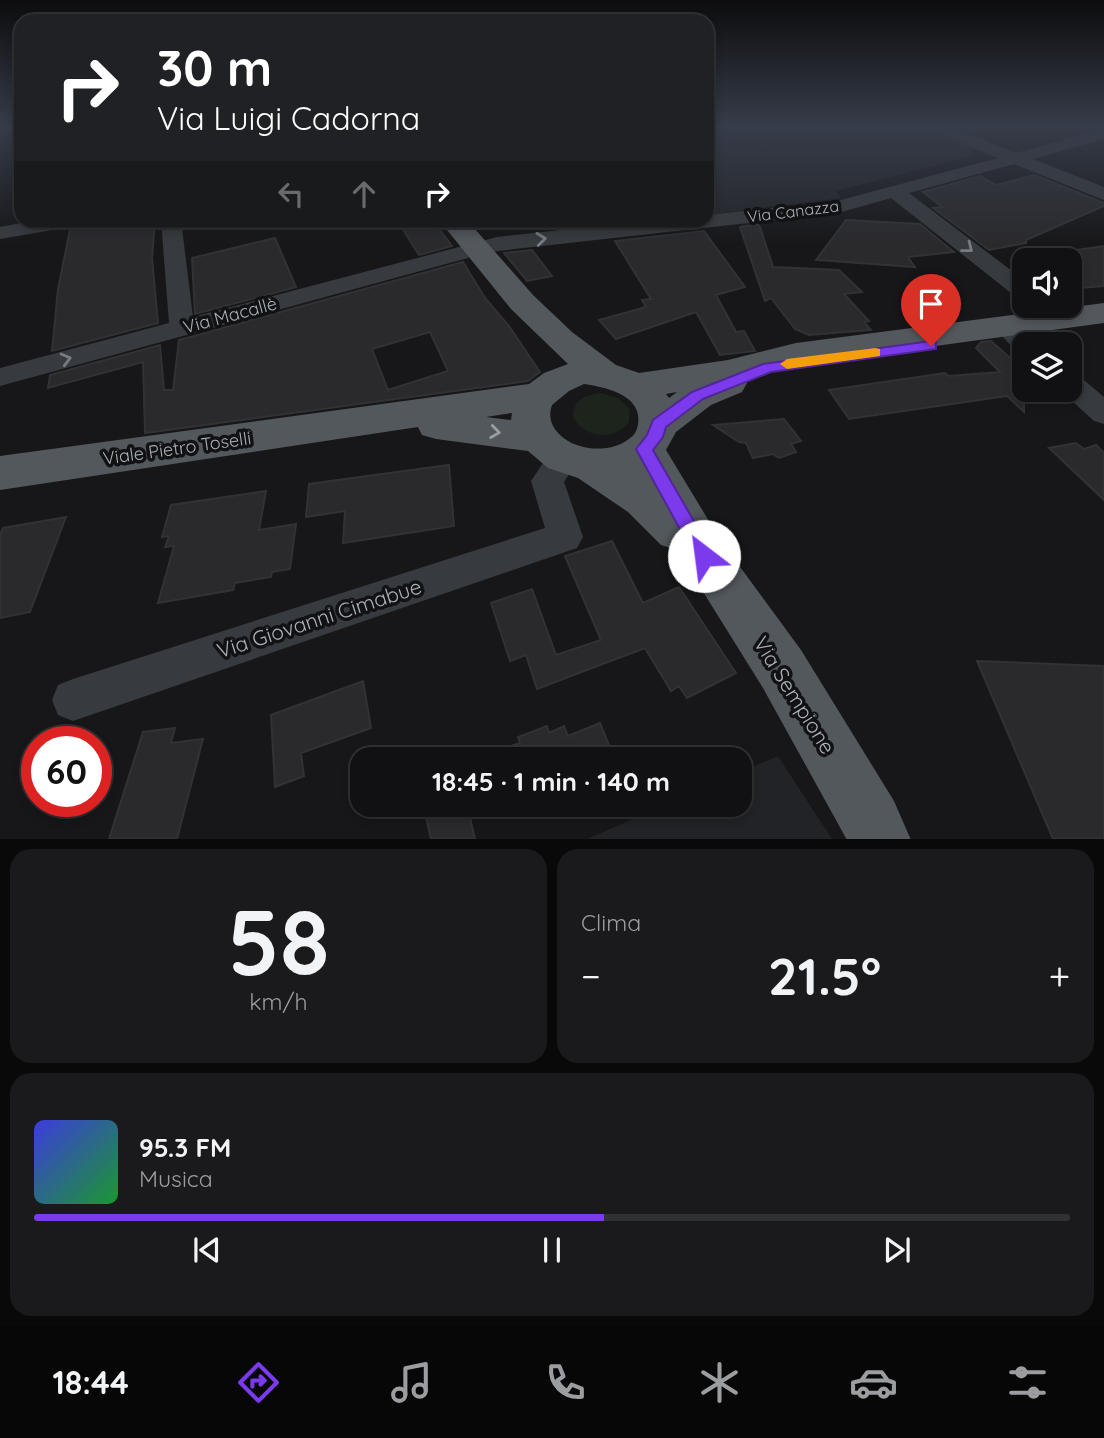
<!DOCTYPE html>
<html lang="it">
<head>
<meta charset="utf-8">
<style>
	:root { --surface:#111113; --page:#1a1a1c; --text:#f1f3f6; --muted:#9c9da0; --line:#303133; --accent:#7c3aed }
	body { margin:0; font-family:Quicksand,sans-serif; background:var(--page); color:var(--text); height:100vh; display:flex; flex-direction:column; font-size:26px; white-space:nowrap }
	* { box-sizing:border-box; margin:0 }
	p { font-size:23px; color:var(--muted) }
	.icon { flex:none; width:38px; height:38px; fill:none; stroke:currentColor; stroke-width:2; stroke-linecap:round; stroke-linejoin:round }
	.map { position:relative; height:839px; overflow:hidden }
	.details { display:flex; flex-direction:column; gap:10px; padding:10px; background:#09090a; flex:1 }
	.details>* { flex:none }
	.banner { position:absolute; left:14px; top:14px; width:700px; height:214px; border-radius:21px; box-shadow:0 4px 10px #0003,0 0 0 2px var(--line); background:#202124; color:#fff; overflow:hidden }
	.buttons { position:absolute; left:1012px; top:248px; display:grid; gap:14px }
	.buttons a { display:grid; place-items:center; width:70px; height:70px; border-radius:14px; background:var(--surface); box-shadow:0 4px 10px #0003,0 0 0 2px var(--line); font-size:35px }
	.speed { position:absolute; left:21px; top:726px; display:flex; gap:14px; font-size:35px; font-weight:700; text-align:center }
	.speed>* { display:grid; place-content:center; width:91px; height:91px; border-radius:50%; background:var(--surface); box-shadow:0 4px 10px #0003,0 0 0 2px var(--line); line-height:1 }
	.speed .limit { border:10px solid #d22; background:#fff; color:#111 }
	.pin { position:absolute; display:grid; place-items:center; width:60px; height:60px; color:#fff; margin:-72px -30px; border-radius:50% 50% 50% 0; rotate:-45deg; box-shadow:0 0 7px #0007 }
	.pin .icon { rotate:45deg }
	.me { position:absolute; width:77px; margin:-38px; rotate:330deg; stroke-linejoin:round; filter:drop-shadow(0 0 5px #0008) }
	.turn { display:flex; align-items:center; gap:24px; height:147px; padding:0 28px; font-size:32px }
	.turn .icon { width:91px; height:91px; stroke-width:2.5 }
	.turn b { display:block; font-size:49px; line-height:60px }
	.lanes { display:flex; align-items:center; height:66px; padding:0 28px; background:#0003; justify-content:center; gap:35px; direction:ltr }
	.lanes .off { opacity:.35 }
	.big { font-size:52px; font-weight:700; line-height:1.1 }
	.details .widget { flex:1; display:flex; flex-direction:column; justify-content:center; gap:10px; min-width:0; padding:0 24px; border-radius:21px; background:var(--page) }
	.details .dial { align-items:center; gap:0 }
	.dial b { font-size:91px; line-height:1 }
	.song { display:flex; align-items:center; gap:21px }
	.cover { width:84px; height:84px; border-radius:10px; background:linear-gradient(135deg,hsl(240 70% 55%),hsl(130 70% 35%)) }
	.played { height:7px; border-radius:4px; background:linear-gradient(90deg,var(--accent) 55%,var(--line) 55%) }
	.keys { display:flex; justify-content:space-around; direction:ltr }
	.heat { display:flex; justify-content:space-between; align-items:center; font-size:38px; direction:ltr }
	.details .tiles { flex:1; display:grid; gap:10px; grid-template-columns:1fr 1fr }
	.widget:last-child { grid-column:span 2 }
	.trip { position:absolute; left:350px; top:747px; width:402px; height:70px; border-radius:21px; background:var(--surface); box-shadow:0 4px 10px #0003,0 0 0 2px var(--line); font-weight:700; line-height:70px; text-align:center }
	.menu { display:flex; height:112px; justify-content:space-around; align-items:center; background:#070708; color:var(--muted) }
	.menu .icon { width:49px; height:49px }
	.menu .active { color:var(--accent) }
	.menu b { font-size:32px; color:var(--text) }
	.map>svg:first-child { display:block }
	.built { fill:#222326 }
	.green { fill:#1d241c }
	.building { fill:#2a2a2d; stroke:#303235; stroke-width:2; fill-rule:evenodd }
	.lines { fill:none; stroke-linecap:round; stroke-linejoin:round }
	.minor { fill:#373a3e; fill-rule:evenodd }
	.major { fill:#53585d; fill-rule:evenodd }
	.oneway { stroke:#757c82 }
	.oneway2 { stroke:#97a0a7 }
	.route { fill:#7c3aed; stroke:#51269a; stroke-width:2 }
	.slow { fill:#f59e0b }
	.labels { text-anchor:middle; dominant-baseline:central; stroke-width:7; stroke-linejoin:round; paint-order:stroke }
	.far-street-label { font-size:16px; fill:#a8b2b9; stroke:#121214 }
	.street-label { font-size:18px; fill:#a8b2b9; stroke:#121214 }
	.near-street-label { font-size:21px; fill:#a8b2b9; stroke:#121214 }
</style>
</head>
<body>
<div class="map">
<svg width="1104" height="840" viewBox="0 0 1104 840">
	<rect width="100%" height="100%" fill="#171719"/>
	<path class="built" d="M707,127H928L974,146L972,156L836,191L841,198L707,215Z
		M778,756L832,839H587L666,805H740V772Z"/>
	<path class="green" d="M600,393L618,398L630,409L629,422C614,442 584,438 573,417C573,400 585,395 600,393Z"/>
	<path class="building" d="M1034,175L1104,203V206L1026,240V243L989,250L933,208L942,207L923,192L980,176L996,185Z
		M108,220H155L152,258L158,323L52,351L58,289L70,230Z
		M397,220H432L452,246L419,255Z
		M846,220L920,224L954,252L908,257L915,267L816,260Z
		M759,224L773,267L839,270L862,292L844,294L869,321L864,322L871,330L809,335L795,329L771,298L765,301L740,227Z
		M704,231L745,287L716,295L736,332L744,331L755,351L720,355L696,312L616,339L599,320L646,307L642,300L651,299L615,241Z
		M275,238L296,287L195,314L192,258Z
		M1104,246V286L1069,289V251Z
		M532,250L552,276L527,281L504,253Z
		M463,262L485,298L509,326L540,372L528,381L145,433L143,362L48,388L50,375L160,345L164,390H173L179,340ZM430,332L448,371L388,390L372,349Z
		M991,341L1024,370V412L1007,396L849,419L829,390L945,373L949,376L1000,372L976,348L981,342Z
		M784,419L801,441L791,444L796,452L779,458L773,454L753,458L746,443L739,442L713,425Z
		M1076,443L1084,449L1096,445L1104,453V500L1049,448Z
		M449,465L454,526L343,543L345,511L306,517L309,484Z
		M266,491L259,530L296,524L290,569L272,572L271,577L235,583L233,590L158,603L174,546L165,547L169,536L162,537L171,505Z
		M66,517L30,612L0,618V535L3,528Z
		M612,541L643,603L679,587L736,673L687,698L679,686L671,691L645,648L537,689L526,655L510,661L491,603L532,589L556,655L601,640L565,556Z
		M977,661L1104,666V839H1053Z
		M363,681L371,728L301,753L304,776L275,787L271,715Z
		M600,723L615,760H482V755L520,743L518,737L547,726L549,733L564,726L568,736Z
		M175,728L171,743L203,739L177,839H109L143,732Z
		M444,805H467L475,839H431L425,813Z"/>
	<g class="lines">
		<path class="minor" d="M929,127H951L1016,153L1104,129V139L1033,159L1104,187V200L1014,164L909,193L1024,280V299L1016,297L891,198L838,213L471,254L468,258L0,386V368L169,323L161,220H181L193,317L497,237L651,220H707V215L837,201L998,158L931,130Z
			M37,220H86L76,226L0,239V227Z
			M1014,327L1023,329L1038,345H1024V353L1016,351L1001,335L1005,329Z
			M1069,373L1079,376L1104,397V424L1094,421L1060,390H1069Z
			M564,445L575,448L580,457L564,482L583,537L577,548L73,721L58,715L52,700L58,685L73,679L545,528L531,481L553,448Z"/>
		<path class="major" d="M439,220H467L533,295L572,332L616,365L639,373L728,360L796,343L1104,303V323L796,365L745,379L747,383L742,392L711,405L676,432L666,450L721,541L801,650L894,801L911,840H847L763,688L677,550L661,545L628,512L578,478L548,468L528,451L436,439L422,435L418,427L0,490V456L529,384L544,373L568,364L511,309ZM584,384C605,387 643,395 638,424C637,430 635,435 630,438C612,454 576,451 560,435C551,426 548,417 552,405L569,391ZM677,392L669,398L666,394ZM512,413L511,420L486,417Z"/>
	</g>
	<defs><path id="oneway-chevron" d="M-2-3.5L2.5 0L-2 3.5" fill="none" stroke-width="1.6" stroke-linecap="round" stroke-linejoin="round" transform="scale(1.75)"/></defs>
	<g class="oneway">
		<use href="#oneway-chevron" transform="translate(541 239) rotate(-6)"/>
		<use href="#oneway-chevron" transform="translate(968 248) rotate(38)"/>
		<use href="#oneway-chevron" transform="translate(66 359) rotate(-15)"/>
	</g>
	<use class="oneway2" href="#oneway-chevron" transform="translate(495 432) rotate(8)"/>
	<linearGradient id="sky" x2="0" y2="1"><stop stop-color="#0d0d0e"/><stop offset="0.52" stop-color="#363c49"/><stop offset="1" stop-color="#363c49" stop-opacity="0"/></linearGradient>
	<rect width="1104" height="244" fill="url(#sky)"/>
	<path class="route" d="M931,341L936,342V349L771,372L703,399L666,427L663,437L653,450L714,556L711,562L704,564L698,562L636,449L647,435L653,420L692,392L763,364Z"/>
	<path class="slow" d="M875,348L880,349V356L787,369L780,364L787,359Z"/>
	<g class="labels">
		<g class="far-street-label">
			<text transform="translate(793 211) rotate(-7)">Via Canazza</text>
		</g>
		<g class="street-label">
			<text transform="translate(230 315) rotate(-15)">Via Macallè</text>
			<text transform="translate(177 448) rotate(-8)">Viale Pietro Toselli</text>
		</g>
		<g class="near-street-label">
			<text transform="translate(319 618) rotate(-18)">Via Giovanni Cimabue</text>
			<text transform="translate(795 695) rotate(58)">Via Sempione</text>
		</g>
	</g>
</svg>
<div class="buttons">
<a><svg class="icon" aria-label="sound" viewBox="0 0 24 24"><path d="M4 9h4l5-4v14l-5-4H4zM17 9q2 3 0 6"/></svg></a>
<a><svg class="icon" aria-label="layers" viewBox="0 0 24 24"><path d="M12 4l9 5-9 5-9-5zM3 14l9 5 9-5"/></svg></a>
</div>
<div class="speed"><div class="limit">60</div></div>
<div class="pin" style="left:931px;top:346px;background:#d93025"><svg class="icon" aria-label="arrive" viewBox="0 0 24 24"><path d="M6 21V4h12l-3 4 3 4H6"/></svg></div>
<svg class="me" style="left:704px;top:556px" viewBox="-20 -20 40 40"><circle r="19" fill="#fff"/><path d="M0-13L10 11 0 6-10 11z" fill="#7c3aed"/></svg>
<div class="trip">18:45 · 1 min · 140 m</div>
<div class="banner">
<div class="turn"><svg class="icon" aria-label="right" viewBox="0 0 24 24"><path d="M7 20v-9h11M14 6l5 5-5 5"/></svg><div><b>30 m</b>Via Luigi Cadorna</div></div>
<div class="lanes"><svg class="icon off" aria-label="left" viewBox="0 0 24 24"><path d="M17 20v-9H6M10 6l-5 5 5 5"/></svg><svg class="icon off" aria-label="ahead" viewBox="0 0 24 24"><path d="M12 20V5M6 11l6-6 6 6"/></svg><svg class="icon" aria-label="right" viewBox="0 0 24 24"><path d="M7 20v-9h11M14 6l5 5-5 5"/></svg></div>
</div>
</div>
<section class="details">
<div class="tiles">
<div class="widget dial"><b>58</b><p>km/h</p></div>
<div class="widget"><p>Clima</p>
<div class="heat"><a>−</a><b class="big">21.5°</b><a>+</a></div>
</div>
<div class="widget">
<div class="song"><i class="cover"></i><div><b>95.3 FM</b><p>Musica</p></div></div>
<div class="played"></div>
<div class="keys"><svg class="icon" aria-label="previous" viewBox="0 0 24 24"><path d="M18 5L8 12l10 7zM5 5v14"/></svg><svg class="icon" aria-label="pause" viewBox="0 0 24 24"><path d="M8 5v14M16 5v14"/></svg><svg class="icon" aria-label="next" viewBox="0 0 24 24"><path d="M6 5l10 7-10 7zM19 5v14"/></svg></div>
</div>
</div>
</section>
<nav class="menu">
<b>18:44</b>
<svg class="icon active" aria-label="directions" viewBox="0 0 24 24"><path d="M12 3l9 9-9 9-9-9zM9 14v-3h6M13 9l2 2-2 2"/></svg>
<svg class="icon" aria-label="music" viewBox="0 0 24 24"><path d="M9 18V5l10-2v13"/><circle cx="6" cy="18" r="3"/><circle cx="16" cy="16" r="3"/></svg>
<svg class="icon" aria-label="phone" viewBox="0 0 24 24"><path d="M5 4h4l2 5-3 2q2 4 5 5l2-3 5 2v4C11 20 4 13 5 4z"/></svg>
<svg class="icon" aria-label="climate" viewBox="0 0 24 24"><path d="M12 3v18M4 7l16 10M4 17L20 7"/></svg>
<svg class="icon" aria-label="car" viewBox="0 0 24 24"><path d="M5 17H2v-5l4-1 3-4h7l3 4 3 1v5h-3M9 17h6M6 11h13"/><circle cx="7" cy="17" r="2"/><circle cx="17" cy="17" r="2"/></svg>
<svg class="icon" aria-label="filters" viewBox="0 0 24 24"><path d="M4 7h16M4 17h16"/><circle cx="9" cy="7" r="2"/><circle cx="15" cy="17" r="2"/></svg>
</nav>
</body>
</html>
